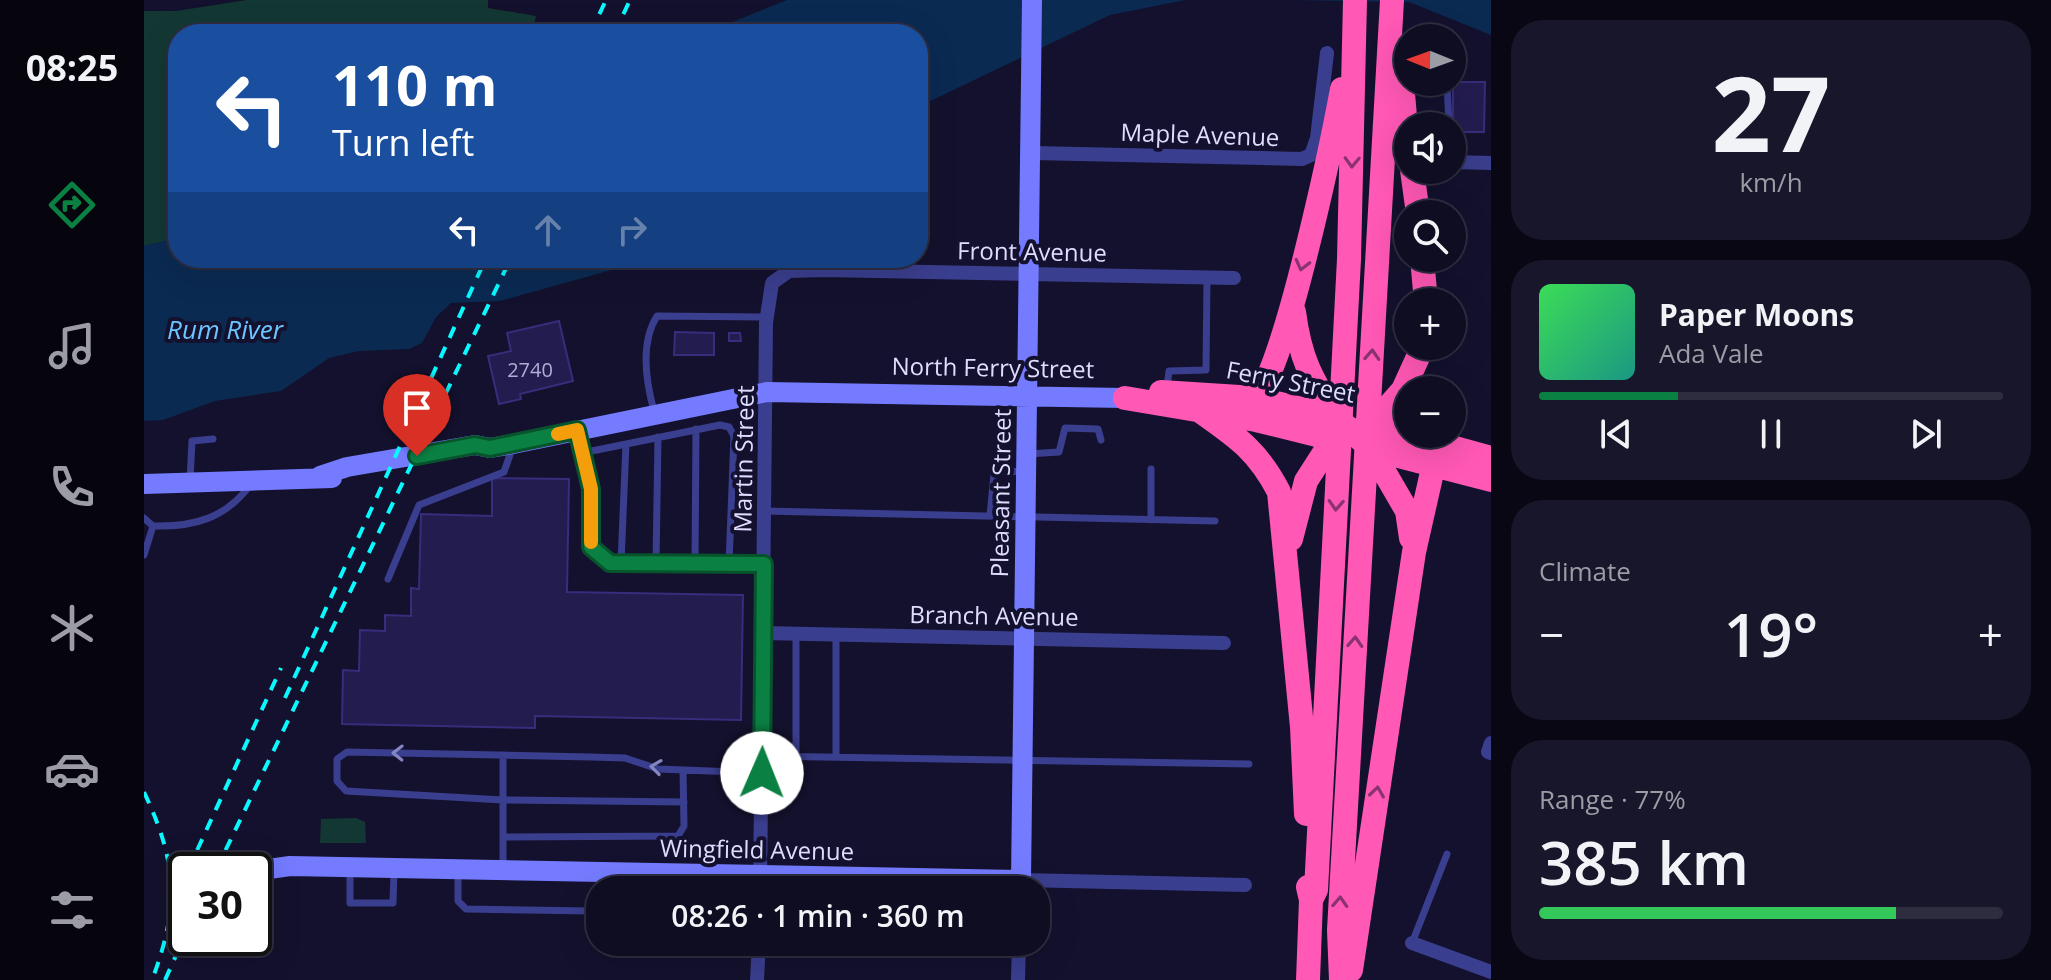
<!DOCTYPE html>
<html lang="en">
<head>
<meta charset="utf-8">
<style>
	:root { --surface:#0e0d22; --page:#17162a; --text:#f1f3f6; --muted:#9b9ca5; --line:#2e2d40; --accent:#0b8043 }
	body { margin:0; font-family:"Open Sans",sans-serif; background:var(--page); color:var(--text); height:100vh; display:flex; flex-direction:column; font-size:30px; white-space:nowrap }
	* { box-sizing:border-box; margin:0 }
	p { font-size:26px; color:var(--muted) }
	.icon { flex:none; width:44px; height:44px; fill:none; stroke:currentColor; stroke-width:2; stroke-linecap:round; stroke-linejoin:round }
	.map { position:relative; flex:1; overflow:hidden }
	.drawer { display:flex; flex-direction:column; gap:20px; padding:20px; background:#080713; width:560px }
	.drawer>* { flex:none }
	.hud { position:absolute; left:24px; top:24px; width:760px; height:244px; border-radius:32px; box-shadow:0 8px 32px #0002,0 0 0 2px var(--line); background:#1a4fa0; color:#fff; overflow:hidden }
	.needle { width:52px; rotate:271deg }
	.buttons { position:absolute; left:1250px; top:24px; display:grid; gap:16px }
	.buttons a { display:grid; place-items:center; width:72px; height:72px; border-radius:50%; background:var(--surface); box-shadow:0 8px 32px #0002,0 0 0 2px var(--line); font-size:40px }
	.speed { position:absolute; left:24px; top:852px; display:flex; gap:16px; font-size:40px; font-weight:700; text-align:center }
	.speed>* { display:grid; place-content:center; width:104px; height:104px; border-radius:50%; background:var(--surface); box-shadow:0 8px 32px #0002,0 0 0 2px var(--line); line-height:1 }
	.speed .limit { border:4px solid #111; border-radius:12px; background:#fff; color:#111 }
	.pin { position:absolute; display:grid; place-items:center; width:68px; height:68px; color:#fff; margin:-82px -34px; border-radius:50% 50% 50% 0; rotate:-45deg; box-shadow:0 0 8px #0007 }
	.pin .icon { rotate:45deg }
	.me { position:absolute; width:88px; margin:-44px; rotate:1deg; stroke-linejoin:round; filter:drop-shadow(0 0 6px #0008) }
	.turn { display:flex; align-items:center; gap:28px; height:168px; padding:0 32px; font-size:36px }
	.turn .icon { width:104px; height:104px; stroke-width:2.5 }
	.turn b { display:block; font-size:56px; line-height:68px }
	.lanes { display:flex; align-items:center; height:76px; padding:0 32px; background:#0003; justify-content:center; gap:40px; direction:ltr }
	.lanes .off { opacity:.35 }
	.big { font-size:60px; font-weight:600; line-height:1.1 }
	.drawer .card { flex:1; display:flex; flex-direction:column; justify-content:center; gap:12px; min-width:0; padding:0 28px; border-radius:32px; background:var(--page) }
	.drawer .dial { align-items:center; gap:0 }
	.dial b { font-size:104px; line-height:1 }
	.song { display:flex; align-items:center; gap:24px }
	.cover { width:96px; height:96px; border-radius:12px; background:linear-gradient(135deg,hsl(130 70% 55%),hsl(170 70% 35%)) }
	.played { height:8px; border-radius:4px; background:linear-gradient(90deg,var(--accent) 30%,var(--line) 30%) }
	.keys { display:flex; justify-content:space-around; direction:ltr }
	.heat { display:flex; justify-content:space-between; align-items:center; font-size:44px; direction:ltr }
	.charge { height:12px; border-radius:6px; background:linear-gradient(90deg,#34c759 77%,var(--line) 0) }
	.trip { position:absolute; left:442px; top:876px; width:464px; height:80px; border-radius:32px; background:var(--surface); box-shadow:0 8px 32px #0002,0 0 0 2px var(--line); font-weight:600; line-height:80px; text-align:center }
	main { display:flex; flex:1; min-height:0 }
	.menu { display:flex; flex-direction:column; width:144px; justify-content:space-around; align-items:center; background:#06050e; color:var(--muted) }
	.menu .icon { width:56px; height:56px }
	.menu .on { color:var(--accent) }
	.menu b { font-size:36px; color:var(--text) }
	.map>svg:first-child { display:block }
	.green { fill:#133834 }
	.water { fill:#0b2a52 }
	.building { fill:#231c4f; stroke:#372d7c; stroke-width:2 }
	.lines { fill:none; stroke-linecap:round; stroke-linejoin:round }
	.lane { stroke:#3a3e8e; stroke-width:7 }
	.street { stroke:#3a3e8e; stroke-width:14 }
	.secondary { stroke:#747bff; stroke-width:20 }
	.highway { stroke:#ff58b5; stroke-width:24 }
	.rail { stroke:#09f9ff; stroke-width:4; stroke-dasharray:12 10; stroke-linecap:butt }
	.highway-bridge { stroke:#ff58b5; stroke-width:24 }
	.oneway { stroke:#893471 }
	.oneway2 { stroke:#8486c1 }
	.route-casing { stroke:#07532c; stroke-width:20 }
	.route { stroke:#0b8043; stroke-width:14 }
	.slow { stroke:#f59e0b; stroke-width:14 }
	.labels { text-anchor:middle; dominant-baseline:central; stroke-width:8; stroke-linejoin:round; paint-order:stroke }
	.number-label { font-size:20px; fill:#afadd3 }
	.street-label { font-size:24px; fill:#deddff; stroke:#13112d }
	.water-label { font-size:26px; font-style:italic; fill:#6bc6ff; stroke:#13112d }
</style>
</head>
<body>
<main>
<nav class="menu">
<b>08:25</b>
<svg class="icon on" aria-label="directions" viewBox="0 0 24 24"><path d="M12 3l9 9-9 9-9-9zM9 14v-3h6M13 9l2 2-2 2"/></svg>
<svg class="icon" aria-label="music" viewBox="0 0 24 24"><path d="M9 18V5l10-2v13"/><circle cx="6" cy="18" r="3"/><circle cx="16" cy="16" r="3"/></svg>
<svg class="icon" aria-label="phone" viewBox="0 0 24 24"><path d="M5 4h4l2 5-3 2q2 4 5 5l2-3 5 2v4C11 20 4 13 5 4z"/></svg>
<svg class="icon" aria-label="climate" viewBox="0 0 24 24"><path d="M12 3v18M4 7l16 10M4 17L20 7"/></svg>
<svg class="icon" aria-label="car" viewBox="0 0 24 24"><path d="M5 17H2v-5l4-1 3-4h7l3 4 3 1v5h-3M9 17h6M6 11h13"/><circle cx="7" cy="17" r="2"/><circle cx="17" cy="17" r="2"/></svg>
<svg class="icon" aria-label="filters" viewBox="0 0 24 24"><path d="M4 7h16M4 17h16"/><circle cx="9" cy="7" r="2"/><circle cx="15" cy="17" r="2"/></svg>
</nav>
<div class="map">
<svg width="1347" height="980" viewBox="0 0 1347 980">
	<rect width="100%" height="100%" fill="#13112d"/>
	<path class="green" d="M103,0H344V8L392,16L388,34H34V238L0,246V11H32Z
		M212,818L221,822L222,843H176L177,819Z"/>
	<path class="water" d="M643,0H1041L966,15L774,107V34H559Z
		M1148,0H1347V35L1265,2Z
		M34,238V258H511L356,301L307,303L292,317L278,343L265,349L215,351L185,358L137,391L71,401L19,420L0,421V246Z"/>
	<path class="building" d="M1309,82H1341L1340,132H1309Z
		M415,321L429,381L376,394L377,399L355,404L344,356L367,351L363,333Z
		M531,332L570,333V355H530Z
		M585,333H596L597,341H585Z
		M348,478L425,479L423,592L599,595L597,720L391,716V728L198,724L199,670L215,671L216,630L241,631V615L267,616V588L275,589L277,514L348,516Z"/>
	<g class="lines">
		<path class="lane" d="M1303,82L1305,126
			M1023,387L1025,371L1062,370L1063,278
			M510,411C502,382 496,343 513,316L622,317
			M434,432L447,489V547L466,563L620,564
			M438,453L576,425L585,427L590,436L585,564
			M884,454L915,452L921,428L954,429L957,440
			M46,480L48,441L69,439
			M620,511L1071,521
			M846,516L850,473L879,471
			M0,518L9,526C51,527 82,518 107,484
			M1007,520V469
			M0,555L9,526
			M477,563L482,444
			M512,563L514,437
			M551,563L552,429
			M244,579L275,505L360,472L369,446
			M652,634V756
			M618,756L1105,764
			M692,757V635
			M540,802L359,800L202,791L193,781V759L203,752L446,757L481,758L514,769L618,773
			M359,837L534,836L540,826L539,770
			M359,869V755
			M206,870V903H249L250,872
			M314,871V901L322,909L448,911L456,904
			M460,890L463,875
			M1268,943L1303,854"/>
		<path class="street" d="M889,153L1158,159L1167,155L1173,138L1183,53
			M1308,162L1347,163
			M619,633L1080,643
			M1347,743L1344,752L1347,753
			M616,890L622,323L628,283L645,271L680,270L1090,278
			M876,890L877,880L1101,885
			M1268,943L1347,972
			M613,980L615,942
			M874,980L875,942"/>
		<path class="secondary" d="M176,476L203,467L331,445L346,448L369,444L623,392L981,398
			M0,484L188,478
			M125,869L146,866L877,880L888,0"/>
		<path class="highway" d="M1258,82L1264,151
			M1268,170L1274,214
			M1278,258L1282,302
			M1150,312C1156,358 1167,379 1192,417
			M1279,346L1259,390L1228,425L1347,458
			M1017,392L1111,398L1192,417
			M981,398L1112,420L1189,439L1162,481L1147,539
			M1111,398C1140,374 1189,138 1198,89
			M1056,411C1093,437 1114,451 1135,492L1158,727L1162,814
			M1227,449L1347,480
			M1227,449L1263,511L1267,538
			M1164,887L1167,900L1164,980
			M1167,900L1172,890L1205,259L1211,0
			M1207,970L1270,552L1289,468
			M1197,980L1195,930L1248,0"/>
		<path class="rail" d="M446,34L462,0
			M470,34L486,0
			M141,698L342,258
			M0,792C33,862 36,906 8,980
			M44,870L137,668
			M72,870L367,258
			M25,949L42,913
			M21,980L39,940"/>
		<path class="highway-bridge" d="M1192,417L1227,449
			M1189,439L1228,425"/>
	</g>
	<defs><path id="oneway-chevron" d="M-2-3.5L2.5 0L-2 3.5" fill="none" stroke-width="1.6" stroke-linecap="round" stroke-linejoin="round" transform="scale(2)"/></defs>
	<g class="oneway">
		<use href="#oneway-chevron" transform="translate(1208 162) rotate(92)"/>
		<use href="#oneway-chevron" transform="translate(1158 265) rotate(104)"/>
		<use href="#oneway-chevron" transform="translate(1228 355) rotate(-87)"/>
		<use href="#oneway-chevron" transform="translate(1192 505) rotate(93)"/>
		<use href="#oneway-chevron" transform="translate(1211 642) rotate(-87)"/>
		<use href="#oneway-chevron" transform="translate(1233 792) rotate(-82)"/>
		<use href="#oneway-chevron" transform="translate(1196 902) rotate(-87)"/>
	</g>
	<g class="oneway2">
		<use href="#oneway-chevron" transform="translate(254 753) rotate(-179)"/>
		<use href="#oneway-chevron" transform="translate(512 767) rotate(-172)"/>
	</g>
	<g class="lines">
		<g class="route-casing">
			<path id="route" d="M273,456L331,445L346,448L433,430L447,489V547L466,563L620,564L618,773"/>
		</g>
		<use href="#route" class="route"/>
		<path class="slow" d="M414,434L433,430L447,489V542"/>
	</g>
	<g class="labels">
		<g class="number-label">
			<text x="386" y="369">2740</text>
		</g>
		<g class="street-label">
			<text transform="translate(1056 134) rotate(2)">Maple Avenue</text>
			<text transform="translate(888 251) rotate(1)">Front Avenue</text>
			<text transform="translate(849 367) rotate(1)">North Ferry Street</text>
			<text transform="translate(1147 381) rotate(11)">Ferry Street</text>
			<text transform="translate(599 459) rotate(-89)">Martin Street</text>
			<text transform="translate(856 493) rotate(-89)">Pleasant Street</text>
			<text transform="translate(850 615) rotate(1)">Branch Avenue</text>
			<text transform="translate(613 849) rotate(1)">Wingfield Avenue</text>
		</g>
		<g class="water-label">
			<text x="81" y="329">Rum River</text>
		</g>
	</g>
</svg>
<div class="buttons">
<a><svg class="needle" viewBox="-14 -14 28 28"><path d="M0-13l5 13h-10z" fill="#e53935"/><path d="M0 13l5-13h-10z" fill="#9b9ca5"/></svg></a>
<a><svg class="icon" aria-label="sound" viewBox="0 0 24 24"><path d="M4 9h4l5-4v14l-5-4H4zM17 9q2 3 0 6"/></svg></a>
<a><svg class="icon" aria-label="search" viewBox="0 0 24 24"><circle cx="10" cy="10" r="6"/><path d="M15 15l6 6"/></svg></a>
<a>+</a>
<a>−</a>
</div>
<div class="speed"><div class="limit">30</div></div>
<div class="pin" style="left:273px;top:456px;background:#d93025"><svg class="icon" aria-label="arrive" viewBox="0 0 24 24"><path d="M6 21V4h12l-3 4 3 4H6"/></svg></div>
<svg class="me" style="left:618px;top:773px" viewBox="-20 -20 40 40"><circle r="19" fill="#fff"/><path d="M0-13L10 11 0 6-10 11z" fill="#0b8043"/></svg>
<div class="trip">08:26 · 1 min · 360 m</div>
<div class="hud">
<div class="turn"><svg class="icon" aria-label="left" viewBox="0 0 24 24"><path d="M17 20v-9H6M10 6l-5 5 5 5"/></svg><div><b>110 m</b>Turn left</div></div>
<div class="lanes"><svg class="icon" aria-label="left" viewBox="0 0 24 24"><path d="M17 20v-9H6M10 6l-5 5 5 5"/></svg><svg class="icon off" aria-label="ahead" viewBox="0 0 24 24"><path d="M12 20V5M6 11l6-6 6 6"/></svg><svg class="icon off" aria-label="right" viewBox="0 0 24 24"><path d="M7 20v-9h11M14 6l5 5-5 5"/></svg></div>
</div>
</div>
<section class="drawer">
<div class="card dial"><b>27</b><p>km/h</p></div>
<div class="card">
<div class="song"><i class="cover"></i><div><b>Paper Moons</b><p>Ada Vale</p></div></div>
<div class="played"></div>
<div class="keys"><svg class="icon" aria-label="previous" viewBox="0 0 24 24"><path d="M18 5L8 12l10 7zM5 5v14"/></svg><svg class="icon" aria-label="pause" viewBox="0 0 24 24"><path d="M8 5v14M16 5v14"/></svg><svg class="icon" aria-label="next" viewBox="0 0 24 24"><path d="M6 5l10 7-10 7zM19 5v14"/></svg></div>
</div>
<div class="card"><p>Climate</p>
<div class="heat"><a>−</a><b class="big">19°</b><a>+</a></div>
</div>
<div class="card"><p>Range · 77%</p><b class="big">385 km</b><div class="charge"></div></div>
</section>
</main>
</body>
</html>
